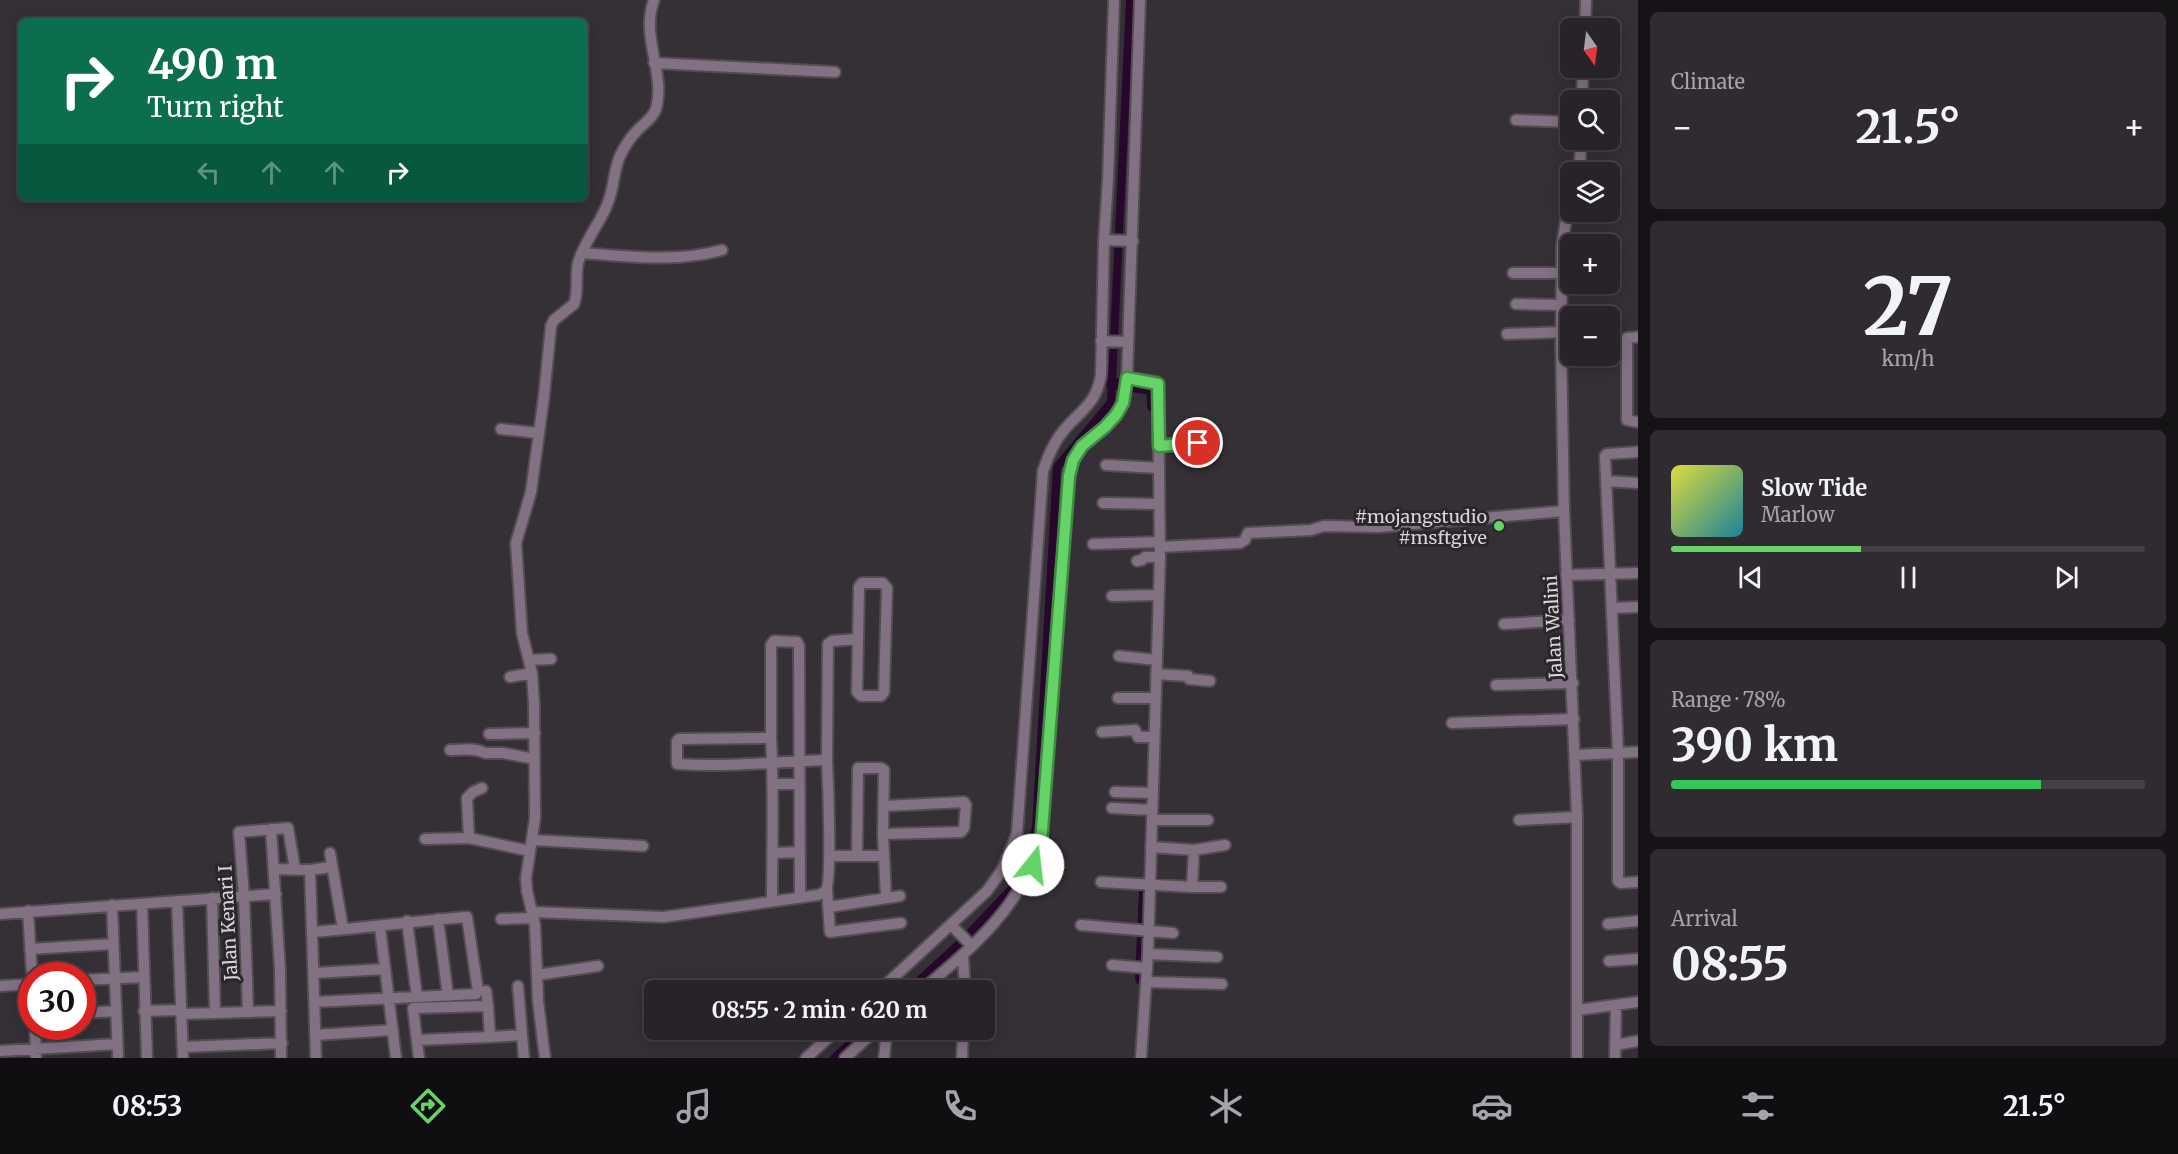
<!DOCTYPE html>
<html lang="en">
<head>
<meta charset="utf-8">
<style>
	:root { --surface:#282328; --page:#302b30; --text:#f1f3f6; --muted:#a5a4a8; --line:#444045; --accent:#65d467 }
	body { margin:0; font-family:Merriweather,serif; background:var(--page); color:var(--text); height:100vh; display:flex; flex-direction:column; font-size:22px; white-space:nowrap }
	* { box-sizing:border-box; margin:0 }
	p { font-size:20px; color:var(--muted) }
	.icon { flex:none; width:33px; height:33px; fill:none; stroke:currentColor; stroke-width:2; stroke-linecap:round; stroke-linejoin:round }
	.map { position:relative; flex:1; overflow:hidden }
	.side { display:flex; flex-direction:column; gap:12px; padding:12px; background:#161316; width:540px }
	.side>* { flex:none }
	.banner { position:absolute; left:18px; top:18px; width:570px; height:183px; border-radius:9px; box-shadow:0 3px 15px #0003,0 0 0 2px var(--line); background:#0b6e4f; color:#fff; overflow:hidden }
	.needle { width:39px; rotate:166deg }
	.tools { position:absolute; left:1560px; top:18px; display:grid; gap:12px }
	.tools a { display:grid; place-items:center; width:60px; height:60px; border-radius:9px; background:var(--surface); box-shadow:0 3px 15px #0003,0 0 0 2px var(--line); font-size:30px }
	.speed { position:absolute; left:18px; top:962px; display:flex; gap:12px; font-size:30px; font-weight:700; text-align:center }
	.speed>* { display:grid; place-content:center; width:78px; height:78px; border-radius:50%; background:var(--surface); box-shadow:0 3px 15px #0003,0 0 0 2px var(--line); line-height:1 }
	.speed .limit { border:9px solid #d22; background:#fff; color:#111 }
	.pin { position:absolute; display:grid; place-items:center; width:51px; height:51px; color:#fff; margin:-26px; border:3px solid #fff; border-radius:50%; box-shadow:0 2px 6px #0007 }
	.me { position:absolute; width:66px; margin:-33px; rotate:16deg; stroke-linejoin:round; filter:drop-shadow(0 0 4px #0008) }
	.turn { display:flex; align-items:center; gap:21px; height:126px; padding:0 30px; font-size:27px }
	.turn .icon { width:78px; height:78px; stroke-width:2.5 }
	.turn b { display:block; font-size:42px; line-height:51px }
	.lanes { display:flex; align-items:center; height:57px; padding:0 30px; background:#0003; justify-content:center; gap:30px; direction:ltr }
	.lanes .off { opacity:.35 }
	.big { font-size:45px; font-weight:700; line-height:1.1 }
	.side .card { flex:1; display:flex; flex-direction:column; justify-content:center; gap:9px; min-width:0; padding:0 21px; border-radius:9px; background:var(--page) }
	.side .dial { align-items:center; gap:0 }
	.dial b { font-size:78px; line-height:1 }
	.song { display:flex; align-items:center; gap:18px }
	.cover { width:72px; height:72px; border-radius:9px; background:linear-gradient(135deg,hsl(60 70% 55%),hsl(190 70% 35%)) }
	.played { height:6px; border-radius:3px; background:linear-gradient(90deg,var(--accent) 40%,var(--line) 40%) }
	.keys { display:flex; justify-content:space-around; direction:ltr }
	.heat { display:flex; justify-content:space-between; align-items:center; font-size:33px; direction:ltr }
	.charge { height:9px; border-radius:4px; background:linear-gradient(90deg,#34c759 78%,var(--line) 0) }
	.trip { position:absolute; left:644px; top:980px; width:351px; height:60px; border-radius:9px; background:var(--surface); box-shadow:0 3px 15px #0003,0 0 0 2px var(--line); font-weight:700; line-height:60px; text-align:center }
	.dock { display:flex; height:96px; justify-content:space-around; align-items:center; background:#100e10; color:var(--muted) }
	.dock .icon { width:42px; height:42px }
	.dock .on { color:var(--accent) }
	.dock b { font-size:27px; color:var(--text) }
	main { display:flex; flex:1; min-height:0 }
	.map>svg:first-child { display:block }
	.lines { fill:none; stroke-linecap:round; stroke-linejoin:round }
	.canal { stroke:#27072b; stroke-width:8 }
	.river { stroke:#27072b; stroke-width:12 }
	.minor-casing { stroke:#534d53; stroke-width:14 }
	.minor { stroke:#827183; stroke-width:10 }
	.route-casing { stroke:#428a43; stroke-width:15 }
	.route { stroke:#65d467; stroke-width:10 }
	.poi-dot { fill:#65d467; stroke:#2b252c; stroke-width:2 }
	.labels { text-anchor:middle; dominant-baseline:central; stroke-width:6; stroke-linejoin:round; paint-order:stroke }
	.poi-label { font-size:18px; fill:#d9d5d9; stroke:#2b252c; text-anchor:end }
	.street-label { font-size:18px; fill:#d9d5d9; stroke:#2b252c }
</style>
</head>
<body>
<main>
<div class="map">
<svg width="1638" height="1058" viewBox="0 0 1638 1058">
	<rect width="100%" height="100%" fill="#352f36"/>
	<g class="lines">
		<path class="canal" d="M909,990L960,943L1017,883L1036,828L1057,467L1111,402L1130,0
			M834,1058L866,1029"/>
		<path class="river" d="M1112,384H1120
			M1132,386L1152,389L1153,406
			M1141,979L1145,891"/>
		<g class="minor-casing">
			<path id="minor" d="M1585,28L1586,0
				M654,63L835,72
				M1582,100L1583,68
				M1516,120L1570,122
				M1577,172L1580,163L1581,140
				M1570,196L1562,245L1561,347L1564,511L1577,817V1058
				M1104,240L1133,241
				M582,253C628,256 676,263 722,250
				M1513,273H1561
				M1516,304L1561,305
				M1507,334L1562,332
				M1638,337L1627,338V420L1638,422
				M1101,341L1127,342
				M1127,378L1156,382L1158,386L1160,557L1148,954L1141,1058
				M501,429L538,433
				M1159,445L1198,443
				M1638,452L1607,454L1605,456L1618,752V881L1621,883L1638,882
				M1106,465L1159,468
				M1606,481L1638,483
				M1103,503L1159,504
				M1093,544L1160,542
				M1160,547L1240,543L1245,540L1248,533L1311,530L1324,526L1379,527L1564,511
				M1137,561L1142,560L1145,557H1160
				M1566,575L1638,573
				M862,583H883L887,588L884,692L881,696H861L857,692L859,587Z
				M1112,596L1159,595
				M1612,608L1638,607
				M1504,624L1569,620
				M1119,656L1157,660
				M530,660L551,659
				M1156,674L1188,676L1189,679L1210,681
				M510,677L532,673
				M1496,685L1573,683
				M1118,698H1155
				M1452,723L1574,719
				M1102,732L1135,730L1138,737H1154
				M489,734L535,733
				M771,738V645L774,641L797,642L799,646L800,897
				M450,750C461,750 475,747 485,753H503L534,759
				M1575,755L1638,752
				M772,784H798
				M1115,792L1153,793
				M1112,808L1152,810
				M1152,820H1208
				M1519,820L1577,817
				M271,829L280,970L281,1058
				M883,834L961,832L964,828L966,805L964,802L884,806
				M469,838L467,798L473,792L482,788
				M425,839L469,838L530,851
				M532,840L643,846
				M1151,847L1194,850L1225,845
				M330,853L343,929
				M772,853L799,852
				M829,856H884
				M857,856L858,768H881L884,770L883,834L886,898
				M274,869L310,870L331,867
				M310,870L316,1058
				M1101,882L1192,887H1221
				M1192,887L1194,850
				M827,889L830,932L901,923
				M212,898L215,1013
				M177,901L183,1058
				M772,901C772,847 774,792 771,738L679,739L677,741V764C727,767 777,762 827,760L828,644L832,641L858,639
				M142,904L147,1058
				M112,905L118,1056
				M829,907L900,896
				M28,911L32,975
				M533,912L664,917L818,895C821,894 824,893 826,890C832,880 828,780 827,760
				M0,914L276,894
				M438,919L448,996
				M501,919L534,918
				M407,921L417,997
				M1608,924L1638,921
				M951,925L972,946
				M1081,925L1173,933
				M380,927L396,1058
				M312,932C364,928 415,921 467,917L478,991L476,994L315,1002
				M30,949L113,944
				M1148,954L1217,957
				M963,956L965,990
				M1609,961L1638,959
				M1112,965L1146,968
				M314,973L385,969
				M537,975L598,966
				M82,980L144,977
				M1146,982L1222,984
				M0,986L32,984
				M518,986L522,1035
				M880,990L987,891L1002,870L1017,834L1043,471C1048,456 1054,441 1065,429C1082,409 1096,404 1101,375L1104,240L1108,179L1114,0
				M922,990C974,946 1019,909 1041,842L1069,475C1072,465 1075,454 1082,446C1093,434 1108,428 1117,414C1124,403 1125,390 1127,378L1140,0
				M486,991L488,1006
				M1577,1010L1638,1002
				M144,1011L181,1010
				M248,1012L244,897L239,832L288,828L295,869
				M82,1013L116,1011
				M181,1014L281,1011
				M35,1026L36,1058
				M315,1035L393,1030
				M490,1037L522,1035L524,1058
				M417,1040L490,1037L488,1006L413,1008L419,1058
				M1615,1045L1638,1041
				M183,1047L282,1043
				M0,1051L117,1044
				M545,1058L538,1001L535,925L527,891L526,878L535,818L534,704L532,673L522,633L516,543L531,492L544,396L551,326L554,320L574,304C579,291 575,277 578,263C584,242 599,225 607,205C614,190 613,172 620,156C624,148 629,139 635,133C642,124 652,120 656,109C666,73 640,37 654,0
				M806,1058L838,1029
				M845,1058L877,1029
				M884,1058L887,1029
				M962,1058L963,1029
				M1615,1058L1616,1005"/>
		</g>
		<use href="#minor" class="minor"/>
	</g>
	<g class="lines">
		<g class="route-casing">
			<path id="route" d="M1033,865L1041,842L1042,830L1069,476L1073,460L1082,446L1105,427L1116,415L1123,403L1127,378L1158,384L1159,446L1198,443"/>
		</g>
		<use href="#route" class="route"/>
	</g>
	<circle class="poi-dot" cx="1499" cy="526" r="6"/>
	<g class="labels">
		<g class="poi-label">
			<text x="1487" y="516">#mojangstudio<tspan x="1487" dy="21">#msftgive</tspan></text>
		</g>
		<g class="street-label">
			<text transform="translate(1553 627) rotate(-93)">Jalan Walini</text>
			<text transform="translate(228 923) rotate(-93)">Jalan Kenari I</text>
		</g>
	</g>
</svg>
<div class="tools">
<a><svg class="needle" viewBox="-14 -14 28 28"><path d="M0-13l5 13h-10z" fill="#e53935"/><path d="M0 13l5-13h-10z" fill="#a5a4a8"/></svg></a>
<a><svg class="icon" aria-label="search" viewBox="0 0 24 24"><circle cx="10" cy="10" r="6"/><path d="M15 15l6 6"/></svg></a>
<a><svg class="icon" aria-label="layers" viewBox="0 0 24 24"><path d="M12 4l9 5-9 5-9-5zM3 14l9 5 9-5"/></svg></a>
<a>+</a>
<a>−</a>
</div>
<div class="speed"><div class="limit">30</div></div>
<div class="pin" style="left:1198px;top:443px;background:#d93025"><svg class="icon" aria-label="arrive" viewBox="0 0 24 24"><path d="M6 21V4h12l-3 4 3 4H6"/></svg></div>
<svg class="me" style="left:1033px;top:865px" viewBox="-20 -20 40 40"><circle r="19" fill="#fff"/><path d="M0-13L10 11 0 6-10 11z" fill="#65d467"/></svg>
<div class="trip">08:55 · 2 min · 620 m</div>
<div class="banner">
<div class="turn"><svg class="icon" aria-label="right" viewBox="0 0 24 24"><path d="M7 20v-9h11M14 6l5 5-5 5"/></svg><div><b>490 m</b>Turn right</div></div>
<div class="lanes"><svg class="icon off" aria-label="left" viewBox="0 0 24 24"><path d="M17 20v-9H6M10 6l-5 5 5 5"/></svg><svg class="icon off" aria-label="ahead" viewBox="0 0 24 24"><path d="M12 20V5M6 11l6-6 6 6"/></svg><svg class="icon off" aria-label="ahead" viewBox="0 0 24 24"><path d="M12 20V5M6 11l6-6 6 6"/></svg><svg class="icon" aria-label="right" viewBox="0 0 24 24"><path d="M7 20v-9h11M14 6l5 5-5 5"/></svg></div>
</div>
</div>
<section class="side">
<div class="card"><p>Climate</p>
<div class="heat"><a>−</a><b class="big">21.5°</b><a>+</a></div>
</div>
<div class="card dial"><b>27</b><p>km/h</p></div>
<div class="card">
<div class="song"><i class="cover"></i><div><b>Slow Tide</b><p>Marlow</p></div></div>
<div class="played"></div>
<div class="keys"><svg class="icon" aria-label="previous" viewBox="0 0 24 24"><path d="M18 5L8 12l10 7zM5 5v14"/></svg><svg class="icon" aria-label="pause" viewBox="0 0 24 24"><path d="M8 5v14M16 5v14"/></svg><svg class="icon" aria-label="next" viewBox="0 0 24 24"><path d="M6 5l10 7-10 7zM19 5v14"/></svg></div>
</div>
<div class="card"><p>Range · 78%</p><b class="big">390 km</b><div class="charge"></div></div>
<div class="card"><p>Arrival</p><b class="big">08:55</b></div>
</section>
</main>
<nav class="dock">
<b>08:53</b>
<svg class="icon on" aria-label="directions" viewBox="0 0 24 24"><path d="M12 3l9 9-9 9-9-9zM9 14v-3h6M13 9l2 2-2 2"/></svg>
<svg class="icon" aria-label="music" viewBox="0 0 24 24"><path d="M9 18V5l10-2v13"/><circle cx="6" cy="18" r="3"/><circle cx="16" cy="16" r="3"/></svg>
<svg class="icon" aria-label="phone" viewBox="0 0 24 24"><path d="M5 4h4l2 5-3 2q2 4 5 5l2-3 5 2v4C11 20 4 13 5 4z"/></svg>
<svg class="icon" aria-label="climate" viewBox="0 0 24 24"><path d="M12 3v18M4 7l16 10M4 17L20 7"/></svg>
<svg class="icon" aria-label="car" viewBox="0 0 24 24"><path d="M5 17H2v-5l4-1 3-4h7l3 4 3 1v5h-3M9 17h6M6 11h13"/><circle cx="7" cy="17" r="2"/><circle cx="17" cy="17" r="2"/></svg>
<svg class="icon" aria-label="filters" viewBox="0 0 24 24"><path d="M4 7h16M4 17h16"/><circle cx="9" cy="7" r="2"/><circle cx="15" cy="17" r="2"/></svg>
<b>21.5°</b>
</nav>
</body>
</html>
